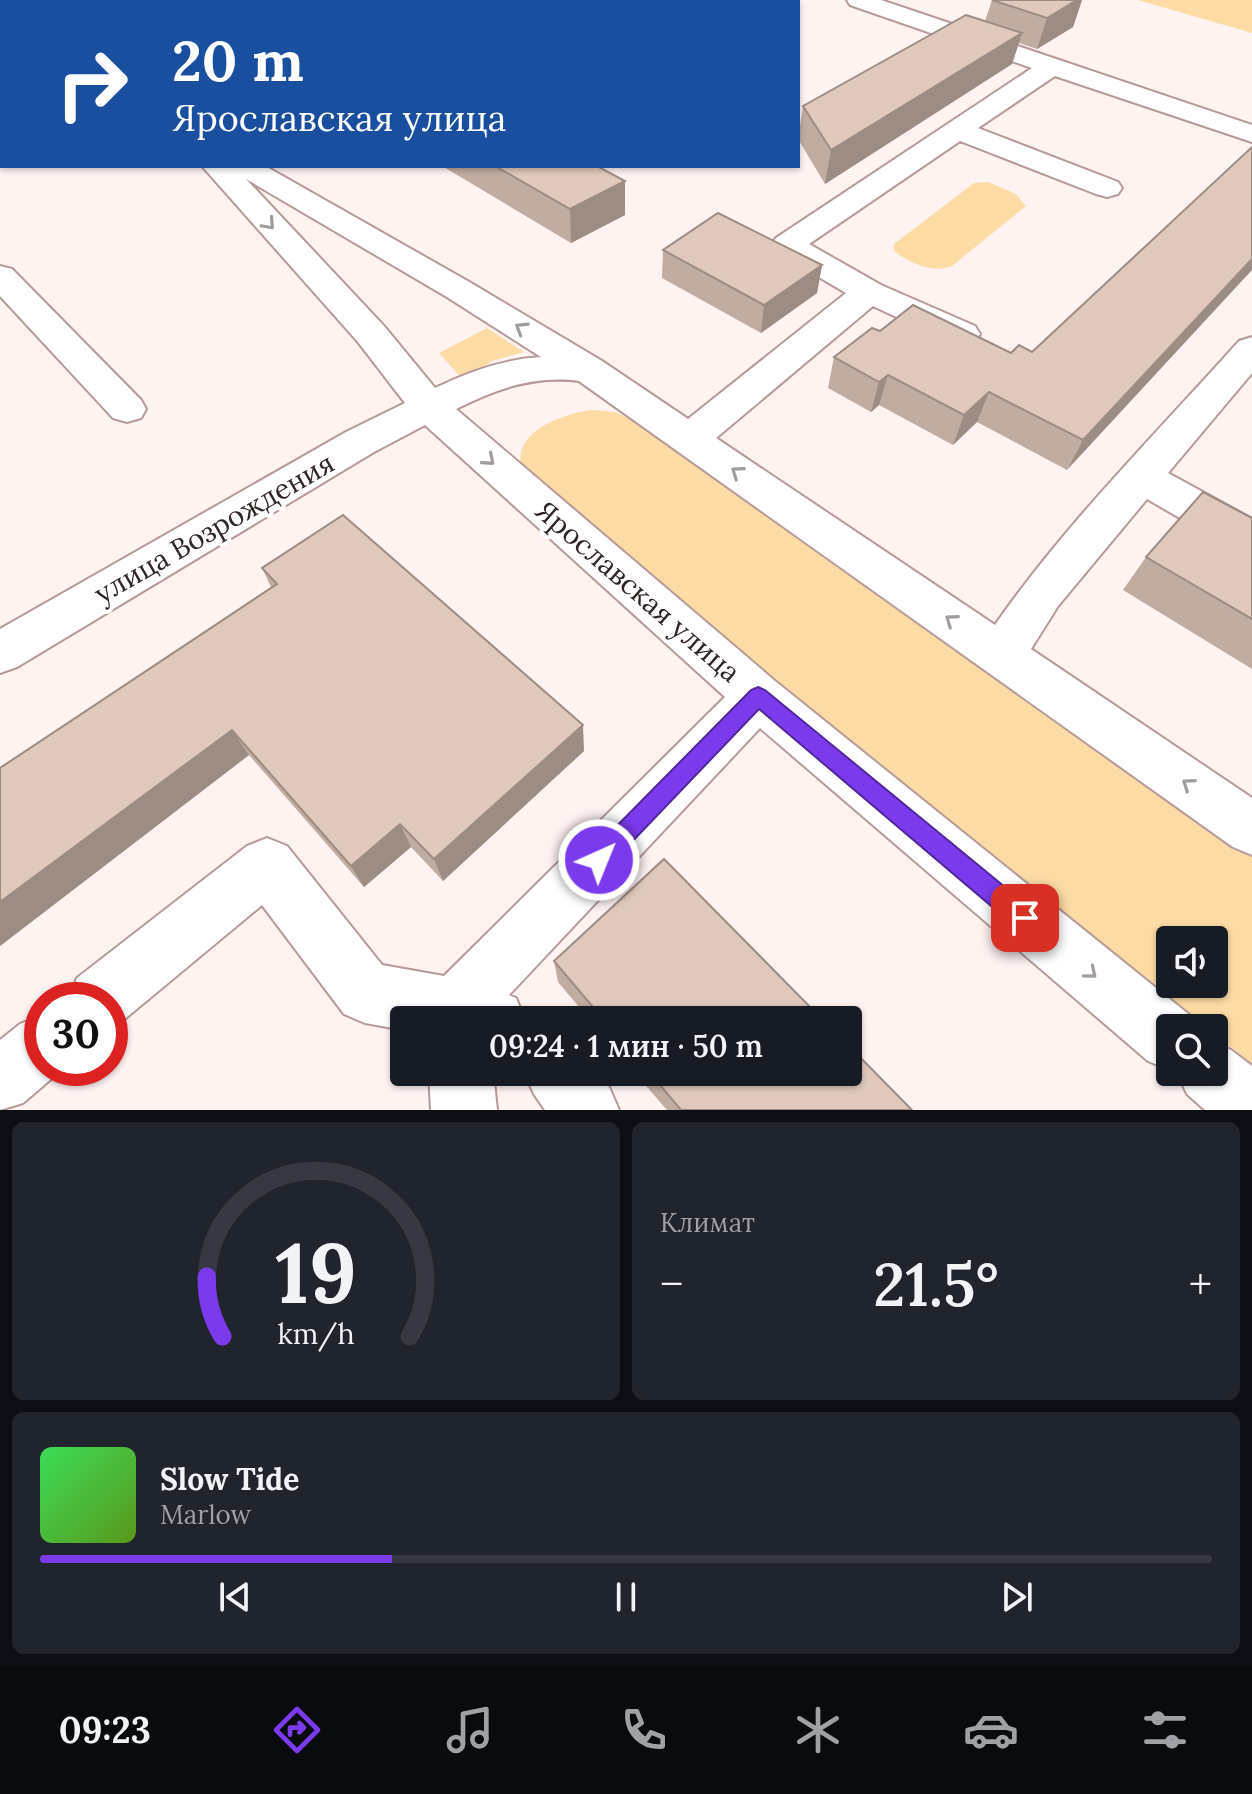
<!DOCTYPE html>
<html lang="ru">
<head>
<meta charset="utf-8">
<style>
	:root { --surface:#171b24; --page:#20242c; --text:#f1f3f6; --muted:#9ea1a6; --line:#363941; --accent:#7c3aed }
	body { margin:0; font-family:Lora,serif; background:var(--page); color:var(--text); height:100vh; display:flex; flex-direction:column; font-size:30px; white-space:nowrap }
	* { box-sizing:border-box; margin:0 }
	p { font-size:26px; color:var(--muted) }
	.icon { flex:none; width:44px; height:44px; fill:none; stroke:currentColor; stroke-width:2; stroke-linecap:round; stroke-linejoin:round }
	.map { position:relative; height:1110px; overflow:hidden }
	.panel { display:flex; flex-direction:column; gap:12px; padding:12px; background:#0d0f14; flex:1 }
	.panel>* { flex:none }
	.guide { position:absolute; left:0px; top:0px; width:800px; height:168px; box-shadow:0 2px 6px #0004; background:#1a4fa0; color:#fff; overflow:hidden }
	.controls { position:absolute; left:1156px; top:926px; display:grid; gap:16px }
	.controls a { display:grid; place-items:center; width:72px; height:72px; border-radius:8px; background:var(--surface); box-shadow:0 2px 6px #0004; font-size:40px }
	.speed { position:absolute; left:24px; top:982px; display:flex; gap:16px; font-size:40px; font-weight:700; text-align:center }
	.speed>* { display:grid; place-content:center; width:104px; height:104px; border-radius:50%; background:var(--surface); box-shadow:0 2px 6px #0004; line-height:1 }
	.speed .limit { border:12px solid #d22; background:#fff; color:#111 }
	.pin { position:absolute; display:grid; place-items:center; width:68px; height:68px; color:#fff; margin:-34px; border-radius:16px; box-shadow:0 4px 12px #0006 }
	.me { position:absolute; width:88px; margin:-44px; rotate:44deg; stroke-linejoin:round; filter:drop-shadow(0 0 6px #0008) }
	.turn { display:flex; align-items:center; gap:28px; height:168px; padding:0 40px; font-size:36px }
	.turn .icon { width:104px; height:104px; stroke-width:2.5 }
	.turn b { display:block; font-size:56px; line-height:68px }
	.big { font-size:60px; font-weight:600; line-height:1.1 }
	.panel .widget { flex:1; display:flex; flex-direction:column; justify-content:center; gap:12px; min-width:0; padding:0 28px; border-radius:12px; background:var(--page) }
	.panel .dial { align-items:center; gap:0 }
	.dial svg { height:208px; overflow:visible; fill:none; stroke:var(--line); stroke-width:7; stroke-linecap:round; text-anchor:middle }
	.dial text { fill:var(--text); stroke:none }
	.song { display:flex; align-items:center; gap:24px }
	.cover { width:96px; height:96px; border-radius:12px; background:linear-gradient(135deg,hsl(130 70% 55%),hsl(90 70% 35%)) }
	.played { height:8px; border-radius:4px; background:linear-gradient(90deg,var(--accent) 30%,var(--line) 30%) }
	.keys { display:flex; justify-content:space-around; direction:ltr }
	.heat { display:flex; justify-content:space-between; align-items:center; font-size:44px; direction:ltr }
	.panel .tiles { flex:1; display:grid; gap:12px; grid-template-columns:1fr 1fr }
	.widget:last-child { grid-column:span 2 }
	.trip { position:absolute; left:390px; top:1006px; width:472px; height:80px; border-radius:8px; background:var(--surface); box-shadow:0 2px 6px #0004; font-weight:600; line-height:80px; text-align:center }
	.tabs { display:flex; height:128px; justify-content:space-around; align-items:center; background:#090b0e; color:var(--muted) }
	.tabs .icon { width:56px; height:56px }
	.tabs .on { color:var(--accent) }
	.tabs b { font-size:36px; color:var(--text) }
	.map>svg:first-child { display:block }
	.green { fill:#fcdba4; fill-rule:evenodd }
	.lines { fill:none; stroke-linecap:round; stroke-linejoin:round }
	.minor-casing { stroke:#b59a99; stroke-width:4 }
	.minor { fill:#fff; fill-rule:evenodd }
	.wall { fill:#c1aca2 }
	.shaded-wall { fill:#9d8c84 }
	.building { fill:#e0c8bc; stroke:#9d8c84; stroke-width:2 }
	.oneway { stroke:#a29d9d }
	.route { fill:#7c3aed; stroke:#51269a; stroke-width:2 }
	.labels { text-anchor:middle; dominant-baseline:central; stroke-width:8; stroke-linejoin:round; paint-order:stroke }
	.street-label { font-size:28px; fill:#302525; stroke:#fff }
</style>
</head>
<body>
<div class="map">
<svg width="1252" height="1110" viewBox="0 0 1252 1110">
	<rect width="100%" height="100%" fill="#fff3f2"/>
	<path class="green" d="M1138,0H1252V33Z
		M988,182L1016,194L1026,206L952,266C933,274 910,263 894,251V244L974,183Z
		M487,328L524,352L492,361L464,381L439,353Z
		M591,410L615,412L639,423L1252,851V1064L1214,1034V1028H1207L533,486C530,482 524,475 522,470C510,431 564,414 591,410ZM1170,940H1214V984H1170Z"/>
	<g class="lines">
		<g class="minor-casing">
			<path id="minor" d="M6,0H29L31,2H7Z
				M666,0H692L694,2H667Z
				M847,0H881L1252,125V142L1055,76L978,128L1118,182L1122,188L1118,194L1107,197L1096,194L960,141L809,244L881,285L975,326L980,334L975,342L962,345L949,342L873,306L716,438L995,625C1065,524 1157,433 1239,341L1252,337V373L1168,473L1252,519V556L1237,551L1147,499L1058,606L1031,649L1252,798V855L1233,847L579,381C534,375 496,389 456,409L775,681L1192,1017L1197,1028H1170V1070L1148,1061L760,728L509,995L516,998L525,1020H404V1030L365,1023L344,1014L262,905L121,1022L110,1026V1000H69L77,978L247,846L267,838L287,846L382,965L444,976L725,697L425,425L374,452L17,667L0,673V629L346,432L405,403L358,342L202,166H265L471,283L602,361L688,419L846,293L776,252L771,245L776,238L1032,68L850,5ZM246,179L447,297L541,357C504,359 468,372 435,388L384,326Z
				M0,266L12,269L141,400L146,409L141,418L127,422L113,418L0,296Z
				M42,1015V1068H64L23,1103L0,1110V1040L20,1024Z
				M1214,1042L1231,1050L1252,1066V1110H1205L1187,1094L1177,1072H1214Z
				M429,1072H493L497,1110H431Z
				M524,1072H597L609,1087L619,1110H545L534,1094Z"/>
		</g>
		<use href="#minor" class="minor"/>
	</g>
	<path class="wall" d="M175,0H286L290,2H179Z
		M992,0H1082L1073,27L1037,49L1019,43L1012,64L825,184L798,139L803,106L985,21Z
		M1252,147L1067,470L977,422L953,445L879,405L871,412L828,388L834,357L880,331L1011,353L1032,352Z
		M442,166H597L625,181V215L571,243Z
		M663,250L822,265L817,293L761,333L662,278Z
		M1252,518V669L1123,590L1146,557Z
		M262,568L584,751L443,881L411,847L364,887L249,755L0,946V768L271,587Z
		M554,961L823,1020H590L558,982Z
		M634,1072H848L912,1110H667Z"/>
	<path class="shaded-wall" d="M197,0H249L243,2H198Z
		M1077,0H1082L1073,27L1037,49L1047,18Z
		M1022,33L1012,64L825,184L831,150Z
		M625,181V215L571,243L570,209Z
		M1252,259V270L1067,470L1083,440Z
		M822,265L817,293L761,333L764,305Z
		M888,375L879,405L871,412L879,382Z
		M989,392L977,422L953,445L964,415Z
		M583,725L584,751L443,881L434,859Z
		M232,730L249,755L0,946V902Z
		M400,824L411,847L364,887L351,866Z"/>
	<path class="building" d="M227,0H286L290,2H226Z
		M992,0H1077L1047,18Z
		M966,15L1022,33L831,150L803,106Z
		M1252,147V259L1083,440L989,392L964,415L888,375L879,382L834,357L872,328L880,331L913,305L1011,353L1019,345L1032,352Z
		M495,166H597L625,181L570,209Z
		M718,213L822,265L764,305L663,250Z
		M1203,492L1252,518V619L1146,557Z
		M343,515L583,725L434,859L400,824L351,866L232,730L0,902V768L277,584L262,568Z
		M664,859L823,1020H604L554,961Z
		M848,1045L912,1110H681L649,1072H848Z"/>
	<defs><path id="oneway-chevron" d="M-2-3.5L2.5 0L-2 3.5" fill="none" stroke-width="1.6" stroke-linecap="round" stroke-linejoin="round" transform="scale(2)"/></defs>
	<g class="oneway">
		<use href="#oneway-chevron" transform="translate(269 224) rotate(48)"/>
		<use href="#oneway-chevron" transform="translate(521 328) rotate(-148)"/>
		<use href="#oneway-chevron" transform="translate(489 460) rotate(41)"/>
		<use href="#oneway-chevron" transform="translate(737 472) rotate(-145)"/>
		<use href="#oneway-chevron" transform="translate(951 620) rotate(-145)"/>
		<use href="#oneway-chevron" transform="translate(1188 784) rotate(-145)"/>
		<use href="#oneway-chevron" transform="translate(1091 973) rotate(40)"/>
	</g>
	<path class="route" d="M758,687L765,690L1033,910L1037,918L1033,927L1025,930L1016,927L759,709L607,868L599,871L591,868L588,860L591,852L751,690Z"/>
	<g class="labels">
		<g class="street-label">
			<text transform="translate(214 528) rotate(-30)">улица Возрождения</text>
			<text transform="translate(638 591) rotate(41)">Ярославская улица</text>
		</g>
	</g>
</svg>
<div class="controls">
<a><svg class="icon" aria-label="sound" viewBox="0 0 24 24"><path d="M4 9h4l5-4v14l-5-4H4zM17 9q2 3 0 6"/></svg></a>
<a><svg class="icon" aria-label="search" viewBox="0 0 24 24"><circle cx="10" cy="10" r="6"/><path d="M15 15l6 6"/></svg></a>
</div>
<div class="speed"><div class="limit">30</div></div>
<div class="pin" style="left:1025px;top:918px;background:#d93025"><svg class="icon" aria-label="arrive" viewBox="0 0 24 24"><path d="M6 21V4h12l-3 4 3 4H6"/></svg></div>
<svg class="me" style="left:599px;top:860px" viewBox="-20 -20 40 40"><circle r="17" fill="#7c3aed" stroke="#fff" stroke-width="3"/><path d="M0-11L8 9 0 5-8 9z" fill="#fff"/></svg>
<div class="trip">09:24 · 1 мин · 50 m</div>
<div class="guide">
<div class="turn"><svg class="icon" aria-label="right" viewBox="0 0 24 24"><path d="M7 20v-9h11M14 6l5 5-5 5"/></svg><div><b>20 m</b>Ярославская улица</div></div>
</div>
</div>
<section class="panel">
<div class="tiles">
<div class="widget dial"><svg viewBox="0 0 100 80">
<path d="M14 69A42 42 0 1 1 86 69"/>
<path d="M14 69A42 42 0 0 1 8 46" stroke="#7c3aed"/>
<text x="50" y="56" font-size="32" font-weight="700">19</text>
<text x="50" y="72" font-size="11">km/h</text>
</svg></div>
<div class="widget"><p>Климат</p>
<div class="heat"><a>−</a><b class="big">21.5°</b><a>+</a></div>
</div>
<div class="widget">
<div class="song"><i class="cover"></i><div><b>Slow Tide</b><p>Marlow</p></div></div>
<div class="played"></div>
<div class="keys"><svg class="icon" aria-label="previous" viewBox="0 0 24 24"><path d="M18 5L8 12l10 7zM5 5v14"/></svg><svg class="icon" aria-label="pause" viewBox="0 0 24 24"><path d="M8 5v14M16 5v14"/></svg><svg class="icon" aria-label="next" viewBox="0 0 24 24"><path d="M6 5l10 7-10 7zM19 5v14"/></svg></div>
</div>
</div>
</section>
<nav class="tabs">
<b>09:23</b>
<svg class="icon on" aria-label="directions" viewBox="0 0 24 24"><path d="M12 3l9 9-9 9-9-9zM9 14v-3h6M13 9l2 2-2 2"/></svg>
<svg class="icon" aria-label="music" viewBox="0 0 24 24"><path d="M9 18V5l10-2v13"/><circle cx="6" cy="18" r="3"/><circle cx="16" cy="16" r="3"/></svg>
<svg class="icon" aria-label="phone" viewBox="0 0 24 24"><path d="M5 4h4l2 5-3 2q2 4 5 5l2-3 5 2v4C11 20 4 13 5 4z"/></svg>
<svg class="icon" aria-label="climate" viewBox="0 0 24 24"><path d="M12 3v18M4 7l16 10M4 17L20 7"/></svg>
<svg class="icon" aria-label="car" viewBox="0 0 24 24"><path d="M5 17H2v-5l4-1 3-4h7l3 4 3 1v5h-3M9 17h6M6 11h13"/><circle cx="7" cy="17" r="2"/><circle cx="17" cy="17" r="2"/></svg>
<svg class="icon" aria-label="filters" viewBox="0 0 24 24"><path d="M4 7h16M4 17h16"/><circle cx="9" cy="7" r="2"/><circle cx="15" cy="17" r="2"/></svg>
</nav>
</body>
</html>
